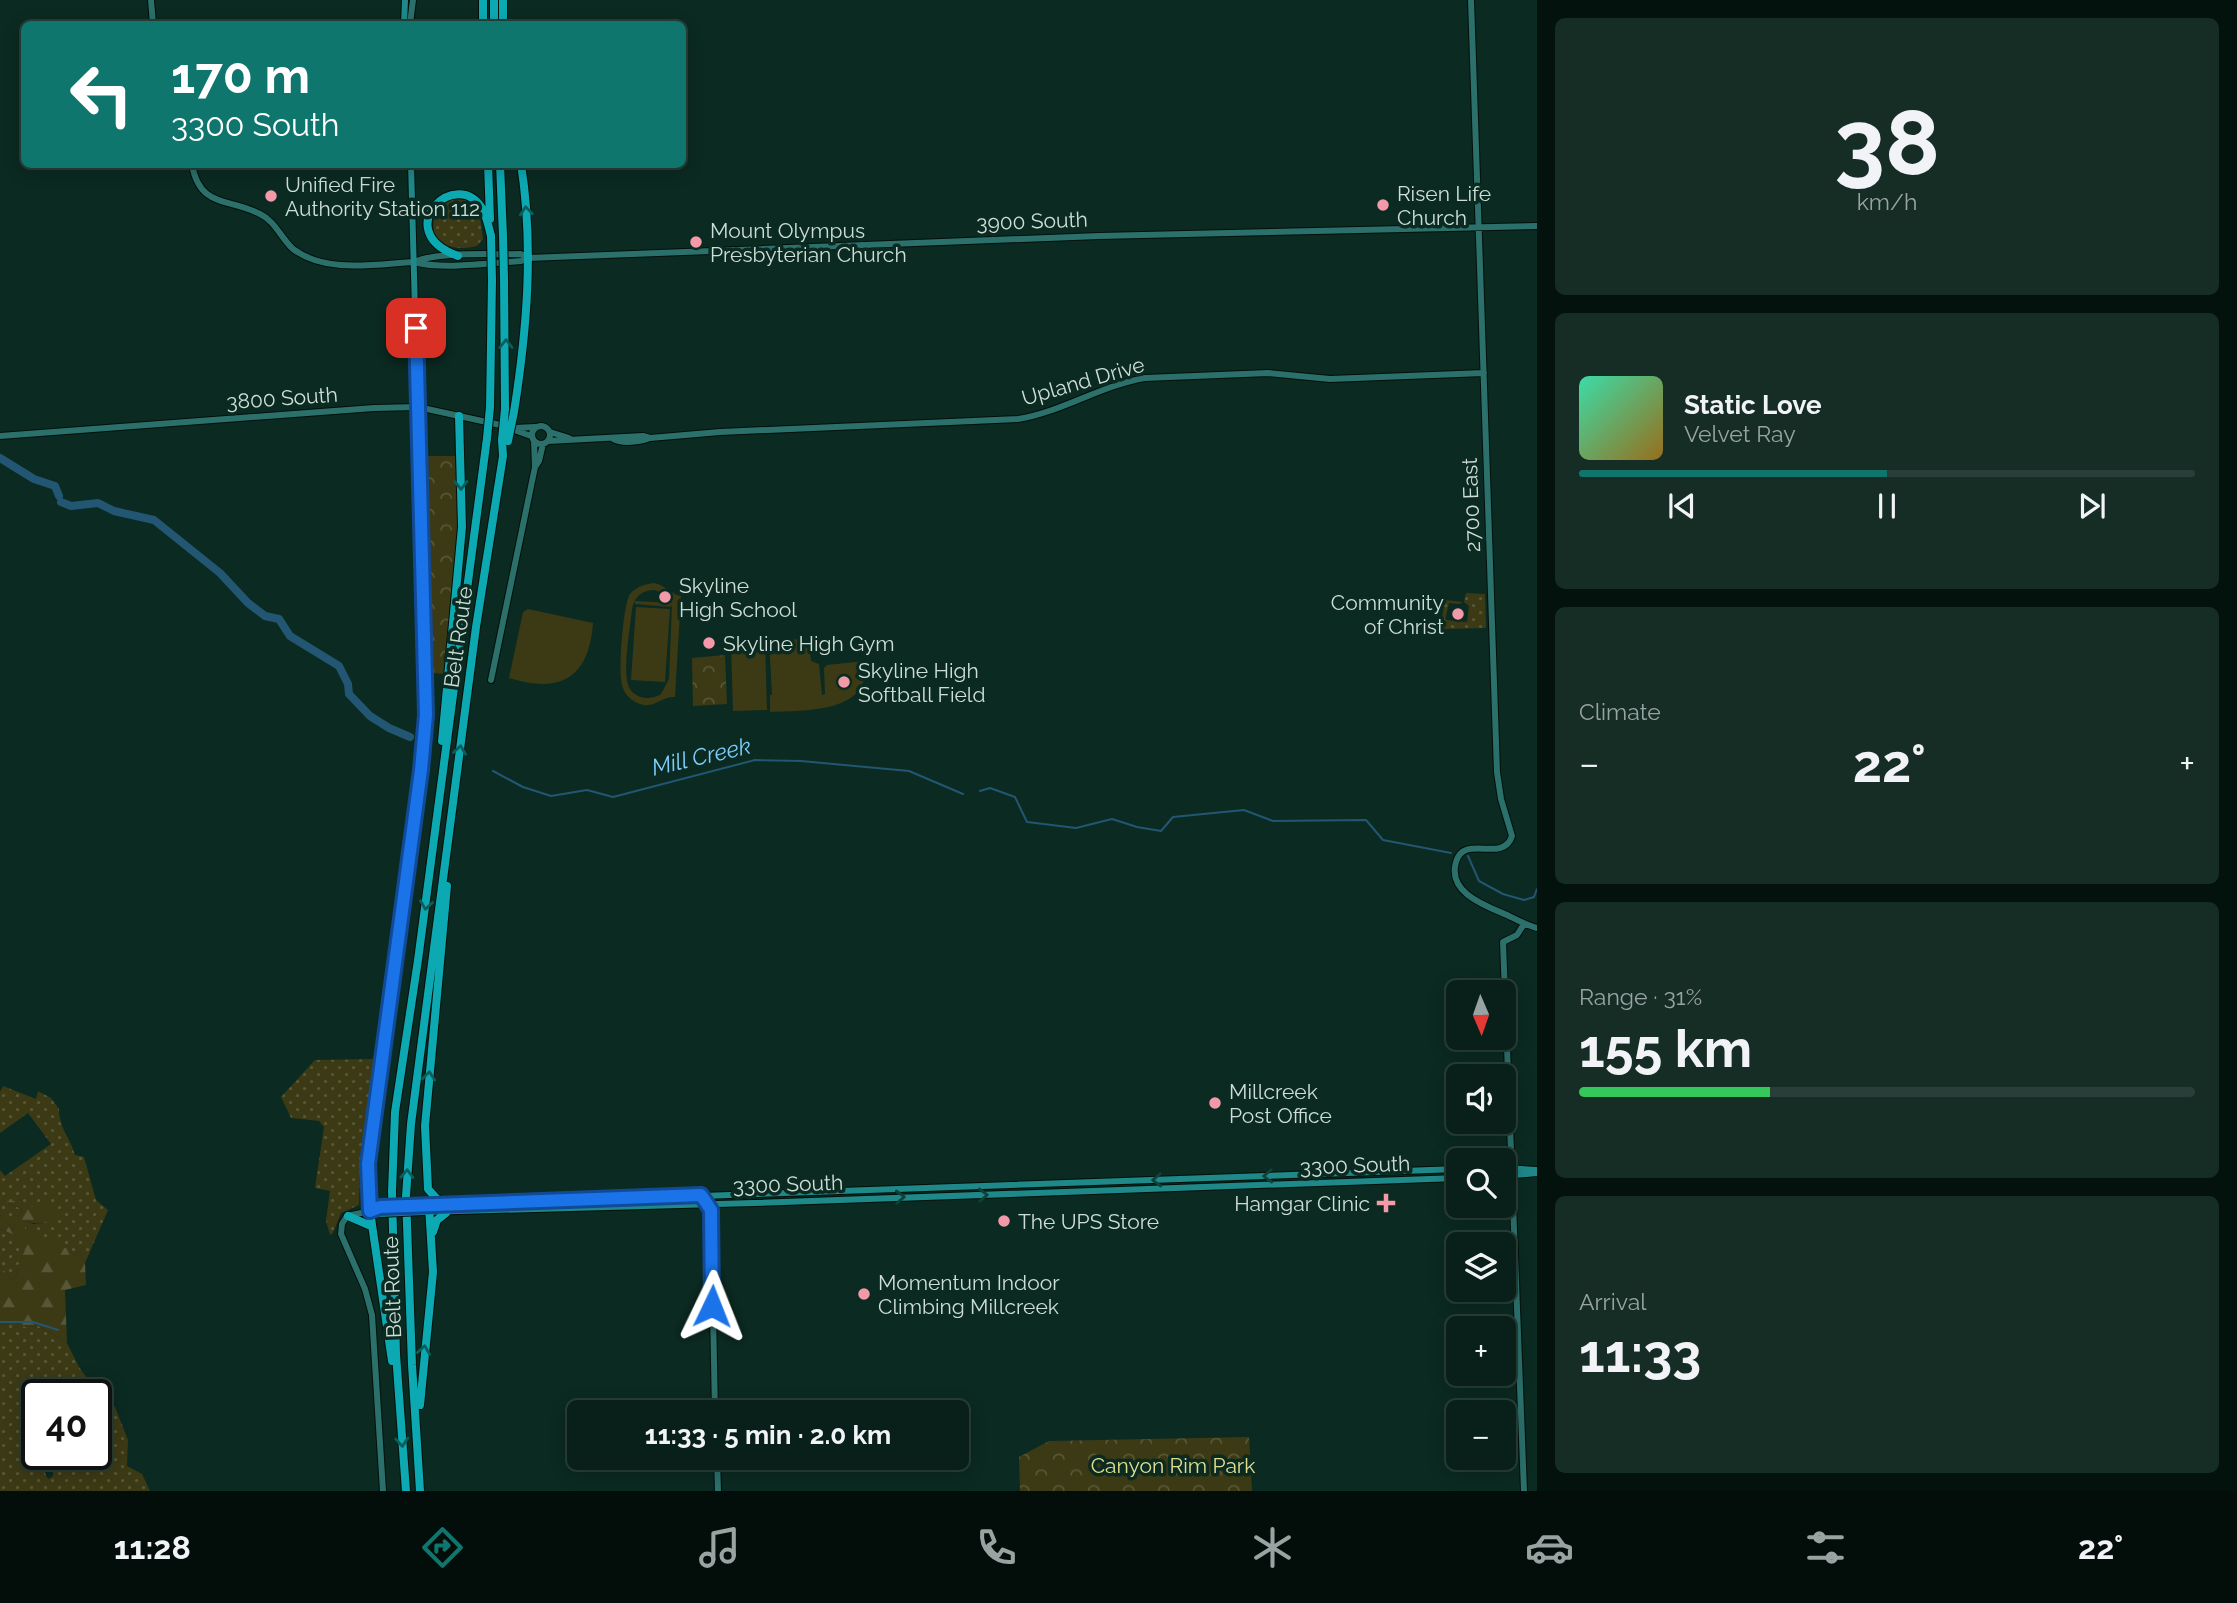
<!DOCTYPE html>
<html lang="en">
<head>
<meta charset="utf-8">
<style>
	:root { --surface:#082019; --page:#162d26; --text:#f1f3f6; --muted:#98a3a2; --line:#293e38; --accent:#0f766e }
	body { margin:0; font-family:Raleway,sans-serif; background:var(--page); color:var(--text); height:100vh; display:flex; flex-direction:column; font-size:26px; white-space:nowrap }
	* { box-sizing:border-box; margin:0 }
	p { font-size:23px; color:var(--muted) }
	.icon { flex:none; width:38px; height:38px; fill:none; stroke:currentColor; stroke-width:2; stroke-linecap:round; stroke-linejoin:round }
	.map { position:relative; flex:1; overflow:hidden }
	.sheet { display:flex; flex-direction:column; gap:18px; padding:18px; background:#04120e; width:700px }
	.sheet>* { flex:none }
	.hud { position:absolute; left:21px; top:21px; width:665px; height:147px; border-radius:10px; box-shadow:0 4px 18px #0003,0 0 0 2px var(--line); background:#0f766e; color:#fff; overflow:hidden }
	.needle { width:46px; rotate:178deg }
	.fabs { position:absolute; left:1446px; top:980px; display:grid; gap:14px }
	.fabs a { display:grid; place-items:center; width:70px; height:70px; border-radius:10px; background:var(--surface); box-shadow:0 4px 18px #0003,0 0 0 2px var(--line); font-size:35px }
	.speed { position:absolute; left:21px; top:1379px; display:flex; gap:14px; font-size:35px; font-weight:700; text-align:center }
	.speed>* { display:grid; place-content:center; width:91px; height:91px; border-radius:50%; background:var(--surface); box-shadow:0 4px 18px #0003,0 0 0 2px var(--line); line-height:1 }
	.speed .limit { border:4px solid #111; border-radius:10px; background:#fff; color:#111 }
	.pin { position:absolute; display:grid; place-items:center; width:60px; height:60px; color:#fff; margin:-30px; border-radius:14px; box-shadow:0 4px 10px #0006 }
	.me { position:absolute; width:77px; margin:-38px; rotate:2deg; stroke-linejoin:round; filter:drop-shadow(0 0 5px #0008) }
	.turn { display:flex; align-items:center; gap:24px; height:147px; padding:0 35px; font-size:32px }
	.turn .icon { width:91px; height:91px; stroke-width:2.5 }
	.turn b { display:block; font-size:49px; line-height:60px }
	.big { font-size:52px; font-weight:700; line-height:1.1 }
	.sheet .card { flex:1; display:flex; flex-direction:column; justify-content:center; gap:10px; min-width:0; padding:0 24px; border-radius:10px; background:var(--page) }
	.sheet .dial { align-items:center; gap:0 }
	.dial b { font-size:91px; line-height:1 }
	.song { display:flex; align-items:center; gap:21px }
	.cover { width:84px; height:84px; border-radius:10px; background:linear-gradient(135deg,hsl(160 70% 55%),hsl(40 70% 35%)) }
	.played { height:7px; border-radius:4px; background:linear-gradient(90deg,var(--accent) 50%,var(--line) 50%) }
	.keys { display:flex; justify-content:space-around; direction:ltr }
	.heat { display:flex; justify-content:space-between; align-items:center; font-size:38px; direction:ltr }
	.charge { height:10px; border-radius:5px; background:linear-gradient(90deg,#34c759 31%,var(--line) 0) }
	.trip { position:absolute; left:567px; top:1400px; width:402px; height:70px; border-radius:10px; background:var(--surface); box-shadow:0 4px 18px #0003,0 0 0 2px var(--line); font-weight:700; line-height:70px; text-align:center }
	.dock { display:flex; height:112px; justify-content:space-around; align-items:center; background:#030d0a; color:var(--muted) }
	.dock .icon { width:49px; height:49px }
	.dock .selected { color:var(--accent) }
	.dock b { font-size:32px; color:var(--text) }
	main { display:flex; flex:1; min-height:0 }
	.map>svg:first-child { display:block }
	.grass { fill:url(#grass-dots); fill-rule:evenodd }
	.forest { fill:url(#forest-firs) }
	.park { fill:url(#park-crowns) }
	.pitch { fill:#3c3a15; fill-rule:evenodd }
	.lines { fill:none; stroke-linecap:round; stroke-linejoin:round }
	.stream { stroke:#225672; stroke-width:2 }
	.river { stroke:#225672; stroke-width:8 }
	.secondary-casing { stroke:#00110b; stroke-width:8 }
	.primary-casing { stroke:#00110b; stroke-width:8 }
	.highway-casing { stroke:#00110b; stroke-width:10 }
	.secondary { stroke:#2c706c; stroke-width:6 }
	.primary { stroke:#1f898a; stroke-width:6 }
	.highway { stroke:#0da9b3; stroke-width:8 }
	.primary-bridge-casing { stroke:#00110b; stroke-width:8; stroke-linecap:butt }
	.highway-bridge-casing { stroke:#00110b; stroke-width:10; stroke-linecap:butt }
	.primary-bridge { stroke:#1f898a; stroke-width:6 }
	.highway-bridge { stroke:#0da9b3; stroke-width:8 }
	.oneway { stroke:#0c5d5b }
	.oneway2 { stroke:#10423b }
	.route-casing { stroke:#114b97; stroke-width:18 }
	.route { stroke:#1a73e8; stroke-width:12 }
	.poi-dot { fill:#f39aa9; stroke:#0b2a21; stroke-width:2.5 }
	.labels { text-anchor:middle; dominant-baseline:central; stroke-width:7; stroke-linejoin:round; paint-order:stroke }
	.poi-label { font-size:21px; fill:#cdded7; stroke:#0b2a21; text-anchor:start }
	.street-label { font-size:21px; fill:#cdded7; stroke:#0b2a21 }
	.park-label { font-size:21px; fill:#e2de8e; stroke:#0b2a21 }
	.water-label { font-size:23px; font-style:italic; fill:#7ecdfc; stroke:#0b2a21 }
</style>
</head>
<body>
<main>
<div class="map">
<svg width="1537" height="1491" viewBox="0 0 1537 1491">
	<defs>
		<pattern id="grass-dots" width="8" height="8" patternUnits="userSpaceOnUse" patternTransform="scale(1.75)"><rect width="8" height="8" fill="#3c3a15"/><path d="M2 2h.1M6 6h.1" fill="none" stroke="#575636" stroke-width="1.8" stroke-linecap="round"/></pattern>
		<pattern id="forest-firs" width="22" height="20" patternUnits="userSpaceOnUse" patternTransform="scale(1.75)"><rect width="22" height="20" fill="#3c3a15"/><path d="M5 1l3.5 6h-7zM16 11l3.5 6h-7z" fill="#575636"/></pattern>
		<pattern id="park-crowns" width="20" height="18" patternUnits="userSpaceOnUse" patternTransform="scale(1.75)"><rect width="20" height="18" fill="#3c3a15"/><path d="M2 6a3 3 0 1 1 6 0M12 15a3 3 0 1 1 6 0" fill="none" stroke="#575636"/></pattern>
	</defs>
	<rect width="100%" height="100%" fill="#0b2a21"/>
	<path class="grass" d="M456,198L466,200L479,210L483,239L477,246C459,250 446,249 434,235C431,217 437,203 456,198Z
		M1466,593L1485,594L1486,628L1440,629L1445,600L1463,602L1459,604L1449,603L1445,620L1467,622L1469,606L1464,602Z
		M375,1059L360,1170L359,1205L341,1213L333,1233L330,1235L326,1221L330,1191L315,1188L324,1127L319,1121L291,1118L281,1097L315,1060Z
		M3,1086L36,1099L38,1091L51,1098L59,1109C59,1128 70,1137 75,1155L84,1157L96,1200L108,1210L85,1263L80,1251L71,1257L55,1248L58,1240L45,1246L25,1230V1221L33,1224L43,1223C34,1209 25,1198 8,1203L22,1209L13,1229L0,1215V1170L5,1176L51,1144L28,1113L0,1133V1092Z
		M0,1229L15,1235L26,1251C15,1265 21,1268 13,1281L0,1266Z
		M13,1322L26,1327L39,1326L67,1343L79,1367L104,1402L115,1407L128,1440L127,1466L142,1474L150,1491H0V1325ZM37,1395H96V1450L100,1453L98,1461L86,1454H53V1476L48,1479L41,1464L42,1454H37Z"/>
	<path class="forest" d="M18,1200L33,1207L52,1203L58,1210L55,1220C44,1223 36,1225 25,1221V1229L35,1231L45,1246L52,1237L59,1240L55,1248H66L71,1257L80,1251L85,1263L86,1285L65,1290L67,1343L39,1326L26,1327L13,1322L0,1325V1266L13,1281C21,1269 15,1265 25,1251L17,1245L15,1235L0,1229V1215L13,1229L22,1209L6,1202Z"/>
	<path class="park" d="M428,456H457L459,526L445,674L432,673Z
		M725,655L727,704L693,706L692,658Z
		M1249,1437L1252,1491H1020L1019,1457L1049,1441Z"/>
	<path class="pitch" d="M654,583C665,585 672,595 681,596L675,697C662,696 654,709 640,704C631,701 624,694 622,685C618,673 623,604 630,594C636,587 645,584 654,583ZM655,590L666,595L672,603L635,601V604L671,607L672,604L669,679L661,694C648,702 630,698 627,681C624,660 630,630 632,609C634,597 642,590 655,590Z
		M636,607L670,609L665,682L631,680Z
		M528,609L593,623C589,678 561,694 509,678L523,612Z
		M809,639L811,661L819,664L822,695L825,694L824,668L827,665L865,661C872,714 806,710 770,712V695H772L769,640Z
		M765,643L767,710L733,711L731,644Z"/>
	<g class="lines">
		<path class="stream" d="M493,771L523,787L551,796L587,790L613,797L755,760L801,761L909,771L963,794
			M980,791L990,788L1015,797L1027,822L1076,828L1112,819L1137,827L1161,831L1173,817L1244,810L1273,821L1366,820L1383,840L1451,853
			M1468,856L1479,881L1503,894L1524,900L1534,897L1537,889
			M0,1322H33L58,1330"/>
		<path class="river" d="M0,458L34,479L55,486L59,496
			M61,502L71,506L98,503L114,511L154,520L220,573L248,603L265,616L279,619L290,636L339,666L348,684L349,694L370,716L389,728L410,737"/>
		<g class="secondary-casing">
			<path id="secondary" d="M151,0L153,24
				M1471,0L1497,772L1501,799L1512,836C1503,864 1464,833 1456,862C1447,893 1486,906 1507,915C1517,920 1526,925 1537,928
				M410,24L413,0
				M192,164C199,208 229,198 260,214C275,221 281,238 293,249C326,274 376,264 414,262C444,270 489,263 521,261L528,258L1099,236L1537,226
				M414,262C439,251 492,255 521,254L528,258
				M532 435a9 9 0 1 1 18 0a9 9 0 1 1-18 0Z
				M514,428L517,431L531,436
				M550,432L569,438
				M0,436L374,408L418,407L514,428L535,427
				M613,439C622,444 640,442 650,438L720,432L1018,419C1062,412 1102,385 1145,378L1268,373L1330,379L1484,373
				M534,441L535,467
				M548,441L643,436L650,438
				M491,680L535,467L539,461L543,444
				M701,1195L711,1210L715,1412
				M709,1205L706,1210L711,1284
				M370,1211L347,1216L342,1224L341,1234L365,1289L372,1315L383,1491
				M717,1458L718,1491
				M1524,1491L1503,942L1517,935L1524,924"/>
		</g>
		<g class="primary-casing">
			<path id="primary" d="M404,24L405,0
				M1503,1168L1537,1170
				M1503,1176L1537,1173
				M421,1206L1458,1169
				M370,1211L368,1164L421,770L426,715L411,164
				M422,1212L754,1203L1458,1178"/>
		</g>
		<g class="highway-casing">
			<path id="highway" d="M494,0V24
				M503,0V24
				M483,24V0
				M488,164L490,219
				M500,164L503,236
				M458,256C388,231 457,164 483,210C487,218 489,228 491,236
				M504,278L505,409
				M490,407L492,280
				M514,412C527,329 534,247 521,164
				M442,741L462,527L459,416
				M447,886L425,1126L428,1189L437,1199L450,1205
				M370,1211L392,1361
				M348,1216L371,1226
				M433,1232L437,1220L446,1213
				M420,1405L433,1272L429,1206
				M406,1491L396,1354L392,1191L395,1112L418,960L487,438
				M420,1491L412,1365L406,1196L411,1124L476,627L503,456L502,440"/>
		</g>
		<use href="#secondary" class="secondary"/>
		<use href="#primary" class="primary"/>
		<use href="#highway" class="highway"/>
		<g class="primary-bridge-casing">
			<path id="primary-bridge" d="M380,1207L421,1206
				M380,1214L422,1212"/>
		</g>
		<g class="highway-bridge-casing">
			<path id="highway-bridge" d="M491,236L492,280
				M503,236L504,278
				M487,438L490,407
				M502,440L505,409
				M508,441L514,412"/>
		</g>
		<use href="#primary-bridge" class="primary-bridge"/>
		<use href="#highway-bridge" class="highway-bridge"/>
	</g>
	<defs><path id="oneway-chevron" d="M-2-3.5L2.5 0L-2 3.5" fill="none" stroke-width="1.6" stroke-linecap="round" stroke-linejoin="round" transform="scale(1.75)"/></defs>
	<g class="oneway">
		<use href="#oneway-chevron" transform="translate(526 211) rotate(-96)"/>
		<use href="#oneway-chevron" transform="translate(506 344) rotate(-90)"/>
		<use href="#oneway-chevron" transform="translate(461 485) rotate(89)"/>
		<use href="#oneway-chevron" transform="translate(460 750) rotate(-82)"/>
		<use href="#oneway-chevron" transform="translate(426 905) rotate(98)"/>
		<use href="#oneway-chevron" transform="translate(429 1076) rotate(-84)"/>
		<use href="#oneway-chevron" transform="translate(407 1174) rotate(-88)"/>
		<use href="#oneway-chevron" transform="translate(424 1350) rotate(-82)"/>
		<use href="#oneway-chevron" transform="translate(402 1442) rotate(86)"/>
	</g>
	<g class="oneway2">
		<use href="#oneway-chevron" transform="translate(1268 1176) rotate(178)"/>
		<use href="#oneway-chevron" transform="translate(1157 1180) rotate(178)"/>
		<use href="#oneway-chevron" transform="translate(983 1195) rotate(-2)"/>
		<use href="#oneway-chevron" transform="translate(900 1197) rotate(-2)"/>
	</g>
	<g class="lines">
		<g class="route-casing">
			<path id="route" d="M416,328L426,715L421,770L368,1164L370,1211L380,1207L701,1195L711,1210L712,1306"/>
		</g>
		<use href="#route" class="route"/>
	</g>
	<g class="poi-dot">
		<circle cx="271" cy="196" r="7"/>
		<circle cx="1383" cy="205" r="7"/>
		<circle cx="696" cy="242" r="7"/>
		<circle cx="665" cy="597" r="7"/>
		<circle cx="1458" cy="614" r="7"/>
		<circle cx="709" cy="643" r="7"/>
		<circle cx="844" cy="682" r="7"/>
		<circle cx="1215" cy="1103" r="7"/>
		<path d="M1382.5 1192.5h7v7h7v7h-7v7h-7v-7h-7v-7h7z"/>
		<circle cx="1004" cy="1221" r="7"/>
		<circle cx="864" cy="1294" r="7"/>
	</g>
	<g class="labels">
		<g class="poi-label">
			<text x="285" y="184">Unified Fire<tspan x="285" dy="24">Authority Station 112</tspan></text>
			<text x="1397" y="193">Risen Life<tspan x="1397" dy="24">Church</tspan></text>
			<text x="710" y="230">Mount Olympus<tspan x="710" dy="24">Presbyterian Church</tspan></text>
			<text x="679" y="585">Skyline<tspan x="679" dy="24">High School</tspan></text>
			<text x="1444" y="602" text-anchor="end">Community<tspan x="1444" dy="24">of Christ</tspan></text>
			<text x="723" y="643">Skyline High Gym</text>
			<text x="858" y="670">Skyline High<tspan x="858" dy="24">Softball Field</tspan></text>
			<text x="1229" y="1091">Millcreek<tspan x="1229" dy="24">Post Office</tspan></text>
			<text x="1370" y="1203" text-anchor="end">Hamgar Clinic</text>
			<text x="1018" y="1221">The UPS Store</text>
			<text x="878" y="1282">Momentum Indoor<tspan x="878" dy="24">Climbing Millcreek</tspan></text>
		</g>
		<g class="street-label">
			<text transform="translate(1032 221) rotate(-2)">3900 South</text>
			<text transform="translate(1083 381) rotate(-16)">Upland Drive</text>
			<text transform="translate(282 398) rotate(-4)">3800 South</text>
			<text transform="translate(1471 505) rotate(-92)">2700 East</text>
			<text transform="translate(458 637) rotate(-82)">Belt Route</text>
			<text transform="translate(1355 1165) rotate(-2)">3300 South</text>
			<text transform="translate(788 1184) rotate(-2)">3300 South</text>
			<text transform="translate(392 1287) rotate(-92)">Belt Route</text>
		</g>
		<g class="park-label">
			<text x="1173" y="1465">Canyon Rim Park</text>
		</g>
		<g class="water-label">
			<text transform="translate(701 756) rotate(-13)">Mill Creek</text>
		</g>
	</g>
</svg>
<div class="fabs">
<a><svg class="needle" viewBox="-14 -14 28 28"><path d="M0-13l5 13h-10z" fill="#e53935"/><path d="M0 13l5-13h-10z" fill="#98a3a2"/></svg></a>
<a><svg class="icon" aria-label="sound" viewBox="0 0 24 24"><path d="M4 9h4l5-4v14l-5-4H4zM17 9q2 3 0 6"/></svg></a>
<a><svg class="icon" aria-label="search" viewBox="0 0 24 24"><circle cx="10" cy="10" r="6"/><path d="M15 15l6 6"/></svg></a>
<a><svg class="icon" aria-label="layers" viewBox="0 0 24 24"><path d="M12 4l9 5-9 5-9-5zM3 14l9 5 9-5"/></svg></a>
<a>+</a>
<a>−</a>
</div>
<div class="speed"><div class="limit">40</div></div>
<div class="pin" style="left:416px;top:328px;background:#d93025"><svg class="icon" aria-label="arrive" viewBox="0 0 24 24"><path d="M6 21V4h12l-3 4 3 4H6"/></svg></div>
<svg class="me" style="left:712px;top:1306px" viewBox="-20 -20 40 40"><path d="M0-17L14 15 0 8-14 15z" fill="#1a73e8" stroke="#fff" stroke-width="4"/></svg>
<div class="trip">11:33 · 5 min · 2.0 km</div>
<div class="hud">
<div class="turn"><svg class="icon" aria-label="left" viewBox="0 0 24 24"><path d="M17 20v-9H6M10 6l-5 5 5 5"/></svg><div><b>170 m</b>3300 South</div></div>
</div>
</div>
<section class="sheet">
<div class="card dial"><b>38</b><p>km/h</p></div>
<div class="card">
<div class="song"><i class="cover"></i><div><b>Static Love</b><p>Velvet Ray</p></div></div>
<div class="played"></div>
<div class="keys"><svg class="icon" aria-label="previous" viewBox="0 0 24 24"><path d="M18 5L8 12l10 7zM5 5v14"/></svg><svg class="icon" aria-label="pause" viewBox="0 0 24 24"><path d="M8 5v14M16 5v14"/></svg><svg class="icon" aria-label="next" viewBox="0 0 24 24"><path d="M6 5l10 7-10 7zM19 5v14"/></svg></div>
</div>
<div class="card"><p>Climate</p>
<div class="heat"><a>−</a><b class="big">22°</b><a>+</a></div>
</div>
<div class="card"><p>Range · 31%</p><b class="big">155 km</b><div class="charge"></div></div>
<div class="card"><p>Arrival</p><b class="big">11:33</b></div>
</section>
</main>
<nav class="dock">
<b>11:28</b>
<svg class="icon selected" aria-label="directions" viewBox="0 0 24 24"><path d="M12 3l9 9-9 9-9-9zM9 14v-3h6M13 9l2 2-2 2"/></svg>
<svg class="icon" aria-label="music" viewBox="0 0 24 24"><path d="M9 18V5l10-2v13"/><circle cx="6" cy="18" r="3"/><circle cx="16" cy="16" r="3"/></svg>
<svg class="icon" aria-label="phone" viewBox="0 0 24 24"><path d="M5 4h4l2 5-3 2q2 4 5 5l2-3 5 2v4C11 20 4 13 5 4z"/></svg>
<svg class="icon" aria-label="climate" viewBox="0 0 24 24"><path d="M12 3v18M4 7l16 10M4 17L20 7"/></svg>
<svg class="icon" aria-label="car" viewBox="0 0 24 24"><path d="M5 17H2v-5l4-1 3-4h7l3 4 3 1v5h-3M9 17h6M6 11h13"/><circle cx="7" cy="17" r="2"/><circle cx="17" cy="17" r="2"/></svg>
<svg class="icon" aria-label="filters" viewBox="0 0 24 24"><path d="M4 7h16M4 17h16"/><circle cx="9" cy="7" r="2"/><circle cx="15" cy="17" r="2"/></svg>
<b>22°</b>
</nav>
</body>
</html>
